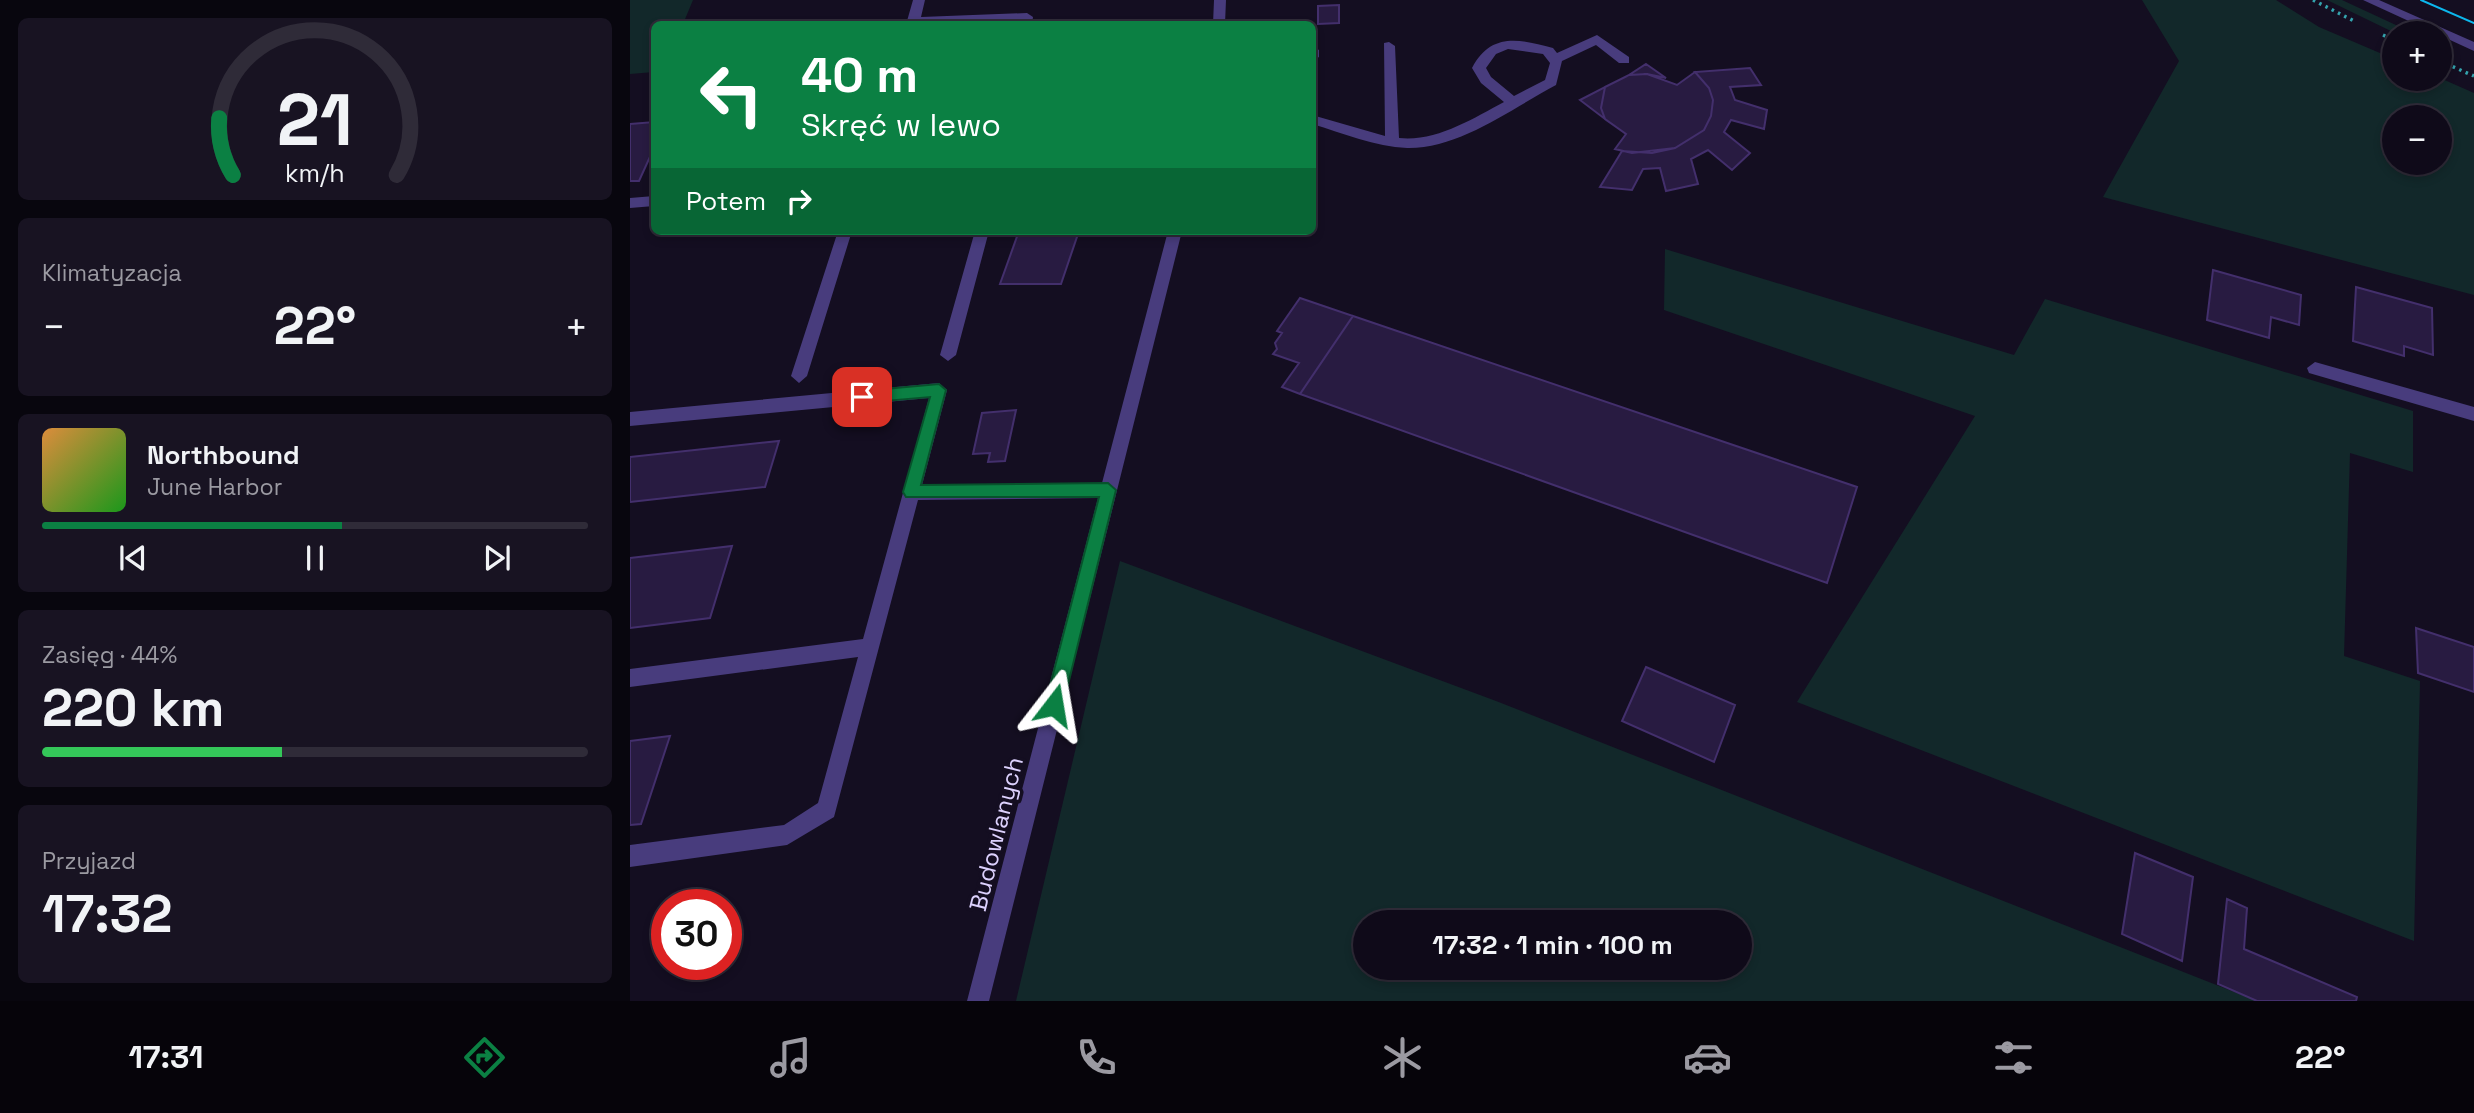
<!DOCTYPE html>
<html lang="pl">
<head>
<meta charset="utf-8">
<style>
	:root { --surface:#0f0a19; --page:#181322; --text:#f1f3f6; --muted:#9b9aa2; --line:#2f2b38; --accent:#0b8043 }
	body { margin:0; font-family:"Space Grotesk",sans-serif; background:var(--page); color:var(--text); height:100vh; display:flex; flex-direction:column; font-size:26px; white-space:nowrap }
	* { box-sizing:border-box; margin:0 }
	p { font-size:23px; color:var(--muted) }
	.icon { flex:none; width:38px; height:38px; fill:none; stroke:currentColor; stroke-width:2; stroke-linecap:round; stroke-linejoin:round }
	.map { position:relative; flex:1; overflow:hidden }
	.sheet { display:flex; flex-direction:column; gap:18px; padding:18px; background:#08060e; width:630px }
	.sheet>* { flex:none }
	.banner { position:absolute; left:21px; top:21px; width:665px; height:214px; border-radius:10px; box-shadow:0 4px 10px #0003,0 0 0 2px var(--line); background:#0b8043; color:#fff; overflow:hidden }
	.tools { position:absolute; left:1752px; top:21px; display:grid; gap:14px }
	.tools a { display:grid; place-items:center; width:70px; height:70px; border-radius:50%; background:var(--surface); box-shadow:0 4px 10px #0003,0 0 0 2px var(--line); font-size:35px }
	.speed { position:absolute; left:21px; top:889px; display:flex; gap:14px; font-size:35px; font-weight:700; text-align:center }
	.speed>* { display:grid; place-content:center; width:91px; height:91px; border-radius:50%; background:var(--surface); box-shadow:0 4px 10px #0003,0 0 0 2px var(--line); line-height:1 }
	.speed .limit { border:10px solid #d22; background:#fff; color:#111 }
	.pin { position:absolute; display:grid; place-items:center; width:60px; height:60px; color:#fff; margin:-30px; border-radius:14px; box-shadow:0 4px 10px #0006 }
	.me { position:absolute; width:77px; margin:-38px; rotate:14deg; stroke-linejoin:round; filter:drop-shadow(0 0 5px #0008) }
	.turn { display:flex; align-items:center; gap:24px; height:147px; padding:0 35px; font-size:32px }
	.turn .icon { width:91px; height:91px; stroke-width:2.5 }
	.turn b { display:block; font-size:49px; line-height:60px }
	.then { display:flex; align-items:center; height:66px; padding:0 35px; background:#0003; gap:14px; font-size:26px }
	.big { font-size:52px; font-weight:600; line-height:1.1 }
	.sheet .tile { flex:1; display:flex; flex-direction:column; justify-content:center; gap:10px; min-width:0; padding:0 24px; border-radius:10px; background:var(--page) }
	.sheet .dial { align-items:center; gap:0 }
	.dial svg { height:182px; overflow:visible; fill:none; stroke:var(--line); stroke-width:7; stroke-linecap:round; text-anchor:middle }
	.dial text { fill:var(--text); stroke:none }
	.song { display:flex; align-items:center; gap:21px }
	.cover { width:84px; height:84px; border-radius:10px; background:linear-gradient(135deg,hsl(30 70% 55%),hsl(120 70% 35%)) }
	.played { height:7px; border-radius:4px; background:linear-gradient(90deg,var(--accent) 55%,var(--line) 55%) }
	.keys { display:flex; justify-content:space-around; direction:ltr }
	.heat { display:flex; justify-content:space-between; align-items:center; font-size:38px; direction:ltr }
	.charge { height:10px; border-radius:5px; background:linear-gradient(90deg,#34c759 44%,var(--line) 0) }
	.trip { position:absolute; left:723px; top:910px; width:399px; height:70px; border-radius:35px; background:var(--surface); box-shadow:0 4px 10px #0003,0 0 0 2px var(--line); font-weight:600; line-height:70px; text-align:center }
	.tabs { display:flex; height:112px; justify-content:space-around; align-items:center; background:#06040a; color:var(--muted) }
	.tabs .icon { width:49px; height:49px }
	.tabs .on { color:var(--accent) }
	.tabs b { font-size:32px; color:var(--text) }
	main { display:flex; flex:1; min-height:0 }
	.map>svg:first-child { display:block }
	.green { fill:#12282a; fill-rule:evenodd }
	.building { fill:#281b41; stroke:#432f6c; stroke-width:2 }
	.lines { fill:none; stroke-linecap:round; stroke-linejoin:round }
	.path { stroke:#34a3ad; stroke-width:3.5; stroke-dasharray:2.5 4.5; stroke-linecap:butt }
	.minor { fill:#483c7d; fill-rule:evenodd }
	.tram { stroke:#0cb7ed; stroke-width:2 }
	.route { fill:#0b8043; stroke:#07532c; stroke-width:2 }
	.labels { text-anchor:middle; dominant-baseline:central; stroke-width:7; stroke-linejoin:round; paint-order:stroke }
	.street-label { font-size:24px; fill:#dcd1fd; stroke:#140e21 }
</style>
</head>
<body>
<main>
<section class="sheet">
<div class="tile dial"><svg viewBox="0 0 100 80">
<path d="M14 69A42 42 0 1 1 86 69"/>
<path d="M14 69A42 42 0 0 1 8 44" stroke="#0b8043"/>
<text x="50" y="56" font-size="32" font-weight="700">21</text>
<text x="50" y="72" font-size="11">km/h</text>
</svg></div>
<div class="tile"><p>Klimatyzacja</p>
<div class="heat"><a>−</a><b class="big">22°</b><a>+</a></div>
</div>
<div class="tile">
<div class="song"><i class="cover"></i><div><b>Northbound</b><p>June Harbor</p></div></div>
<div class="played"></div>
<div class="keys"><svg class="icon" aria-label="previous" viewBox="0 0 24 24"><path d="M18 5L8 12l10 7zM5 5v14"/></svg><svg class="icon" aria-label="pause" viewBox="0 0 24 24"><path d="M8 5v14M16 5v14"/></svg><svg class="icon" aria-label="next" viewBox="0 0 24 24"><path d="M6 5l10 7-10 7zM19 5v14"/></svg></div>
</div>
<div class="tile"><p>Zasięg · 44%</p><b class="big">220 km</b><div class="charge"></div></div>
<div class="tile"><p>Przyjazd</p><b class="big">17:32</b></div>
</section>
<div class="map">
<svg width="1844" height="1001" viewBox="0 0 1844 1001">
	<rect width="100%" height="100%" fill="#140e21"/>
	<path class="green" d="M0,0H63L53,24H24V72L0,74Z
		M1512,0H1646L1689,27L1764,59V79L1810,78L1844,93V295L1473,197L1549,61ZM1764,117H1810V163H1764Z
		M1697,0H1712L1783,33H1765Z
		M1035,249L1384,355L1415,299L1783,411V472L1720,453L1714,656L1790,681L1784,941L1167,702L1345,416L1034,310Z
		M490,561L866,701L1627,1001H386ZM735,922H1110V968H735Z"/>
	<path class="building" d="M709,5V23L688,24V6Z
		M1016,64L1036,78L1017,74L999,75Z
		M1120,68L1131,85L1100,87L1105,100L1137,110L1134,129L1101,120L1094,132L1120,153L1102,170L1078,150L1061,159L1068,184L1036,191L1030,168L1013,169L1002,190L970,187L992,151L1022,153L1045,148L1074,130L1081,116L1083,100L1079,88L1065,72Z
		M1065,72L1079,88L1083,100L1081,116L1074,130L1045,148L1002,153L985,149L996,134L975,119L971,108L975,87L999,75L1017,74L1047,85Z
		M975,87L971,108L975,119L950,100Z
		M24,122V148L9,181H0V124Z
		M389,231H449L431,284H370Z
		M1583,270L1671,295L1669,325L1641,317L1639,338L1577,320Z
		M1726,287L1802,308L1803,355L1774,346V356L1723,341Z
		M670,298L723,316L670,394L652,387L669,363L643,354L647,349L645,343L652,333L647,331Z
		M723,316L1227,487L1197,583L670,394Z
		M386,410L375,461L358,462L360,453L343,454L352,413Z
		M149,441L135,487L0,502V457Z
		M102,546L80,618L0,628V558Z
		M1786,628L1844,647V692L1788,673Z
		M1016,667L1105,705L1084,762L992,721Z
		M40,736L11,824L0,825V741Z
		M1505,853L1563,877L1552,961L1492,934Z
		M1597,899L1617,908L1614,949L1727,997L1726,1001H1627L1588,984Z"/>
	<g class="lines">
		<path class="path" d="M1683,0L1726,22
			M1753,35L1764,40
			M1810,61L1844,76"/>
		<path class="minor" d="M283,0H295L291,17L397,13L403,17L402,24H390V21L281,24L277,21Z
			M584,0H596L595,24H583Z
			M1733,0H1749L1844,42V51Z
			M967,35L999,57V63H989L966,45L932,61L926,85C881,109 829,149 777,148C745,147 713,133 682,124V115L755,136L754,43L759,42L765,46L769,138C806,142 842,119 874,102L851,83L842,68C861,32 889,39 923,48L927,53ZM878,49L913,54L920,63L915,80L884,96L861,77L856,68L866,54Z
			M682,46L689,50V57L682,61Z
			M24,196V206L0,208V198Z
			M208,231H222L177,376L169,383L161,376Z
			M345,231H359L326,355L318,361L310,355Z
			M538,231H552L359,1001H337L468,498L288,500L204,817L157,845L0,867V845L154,825L188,803L228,657L0,687V669L233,639L299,398L0,426V412L309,383L317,390L292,485L472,483Z
			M1685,362L1844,407V421L1679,373L1677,368Z"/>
		<path class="tram" d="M1791,0L1844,23"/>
	</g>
	<path class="route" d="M309,384L316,390L291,485L478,483L486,490L433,705L430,711L424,714L417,711L415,705L469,497H276L273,492L300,397L232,403L224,397L232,391Z"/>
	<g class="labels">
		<g class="street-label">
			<text transform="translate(366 834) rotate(-76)">Budowlanych</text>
		</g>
	</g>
</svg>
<div class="tools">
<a>+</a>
<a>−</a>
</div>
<div class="speed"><div class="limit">30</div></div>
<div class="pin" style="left:232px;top:397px;background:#d93025"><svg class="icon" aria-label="arrive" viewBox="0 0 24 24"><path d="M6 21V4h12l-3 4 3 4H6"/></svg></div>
<svg class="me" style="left:424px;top:705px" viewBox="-20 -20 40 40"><path d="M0-17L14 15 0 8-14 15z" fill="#0b8043" stroke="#fff" stroke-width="4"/></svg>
<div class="trip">17:32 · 1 min · 100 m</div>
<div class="banner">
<div class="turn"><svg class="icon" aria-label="left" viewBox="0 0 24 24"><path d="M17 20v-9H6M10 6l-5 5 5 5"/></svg><div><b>40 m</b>Skręć w lewo</div></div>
<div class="then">Potem<svg class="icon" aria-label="right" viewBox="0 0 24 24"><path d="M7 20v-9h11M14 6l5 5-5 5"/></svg></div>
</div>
</div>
</main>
<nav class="tabs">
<b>17:31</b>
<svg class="icon on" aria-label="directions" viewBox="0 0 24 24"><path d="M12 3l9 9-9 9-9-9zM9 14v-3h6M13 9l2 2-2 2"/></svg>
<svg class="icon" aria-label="music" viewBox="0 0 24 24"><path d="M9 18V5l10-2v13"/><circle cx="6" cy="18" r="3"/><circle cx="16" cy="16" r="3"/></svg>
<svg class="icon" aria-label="phone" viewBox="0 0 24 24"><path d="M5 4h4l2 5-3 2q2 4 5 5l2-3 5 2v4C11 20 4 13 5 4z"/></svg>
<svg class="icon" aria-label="climate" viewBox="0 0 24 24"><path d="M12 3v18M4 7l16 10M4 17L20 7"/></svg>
<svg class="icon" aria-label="car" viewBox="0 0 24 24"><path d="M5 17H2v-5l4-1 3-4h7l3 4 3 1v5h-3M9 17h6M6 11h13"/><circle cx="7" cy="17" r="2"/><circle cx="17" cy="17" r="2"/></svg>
<svg class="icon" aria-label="filters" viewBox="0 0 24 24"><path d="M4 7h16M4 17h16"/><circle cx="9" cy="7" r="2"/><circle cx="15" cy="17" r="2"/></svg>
<b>22°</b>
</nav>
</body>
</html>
